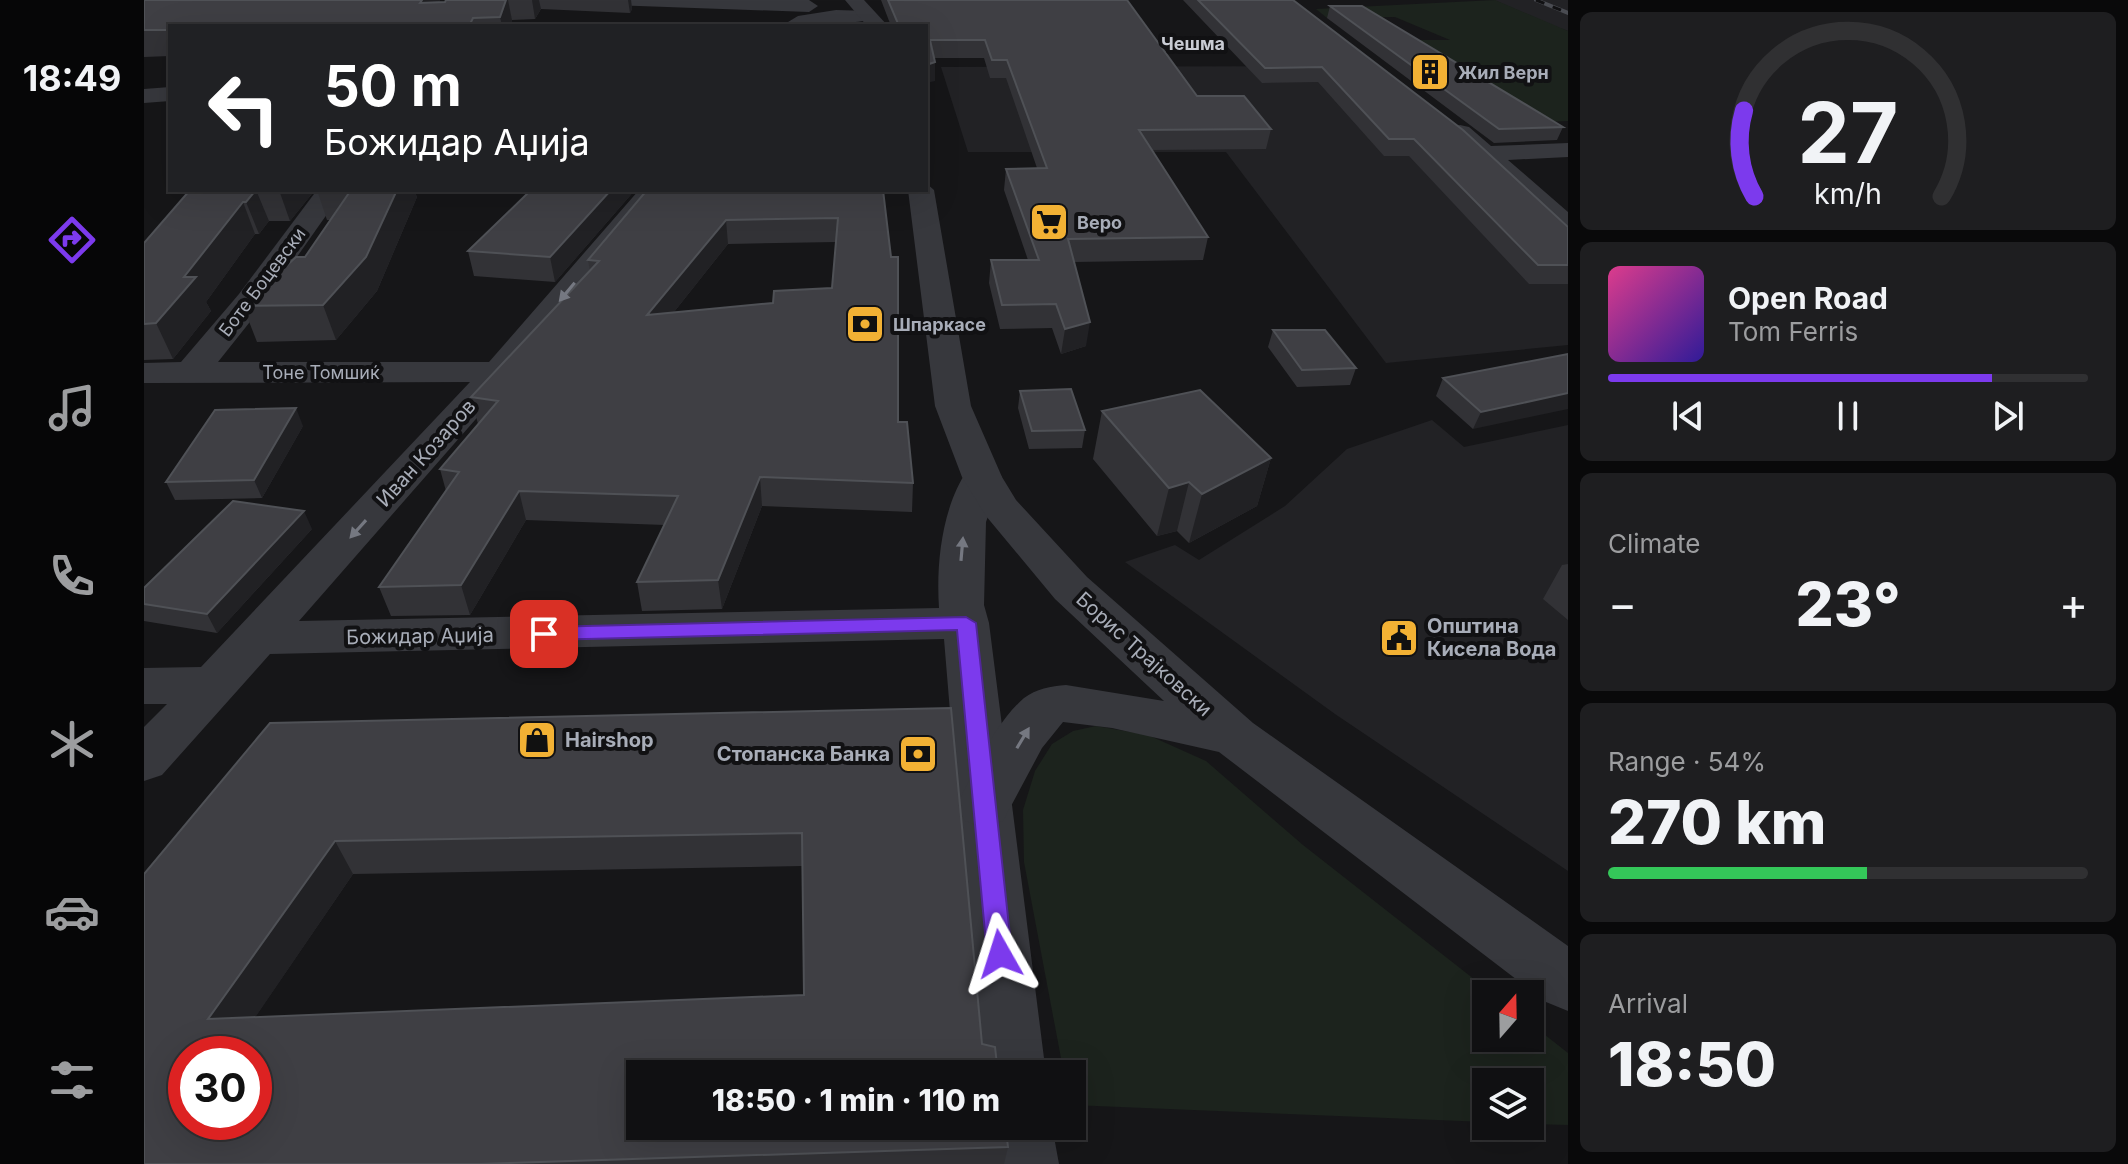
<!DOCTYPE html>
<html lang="en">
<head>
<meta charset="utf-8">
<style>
	:root { --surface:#101012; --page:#1e1e20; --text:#f1f3f6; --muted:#9c9d9f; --line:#303032; --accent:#7c3aed }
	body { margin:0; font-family:Inter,sans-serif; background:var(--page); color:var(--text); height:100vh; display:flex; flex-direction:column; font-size:30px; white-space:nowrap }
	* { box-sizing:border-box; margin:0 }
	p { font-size:26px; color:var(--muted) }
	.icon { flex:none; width:44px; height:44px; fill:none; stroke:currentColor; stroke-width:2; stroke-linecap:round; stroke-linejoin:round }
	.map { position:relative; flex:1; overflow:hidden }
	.side { display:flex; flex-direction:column; gap:12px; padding:12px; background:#09090a; width:560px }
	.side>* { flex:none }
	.hud { position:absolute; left:24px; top:24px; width:760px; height:168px; border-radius:0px; box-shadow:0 8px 32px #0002,0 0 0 2px var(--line); background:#202124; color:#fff; overflow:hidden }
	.needle { width:52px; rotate:20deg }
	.tools { position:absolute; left:1328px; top:980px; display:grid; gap:16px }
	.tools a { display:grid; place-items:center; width:72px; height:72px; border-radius:0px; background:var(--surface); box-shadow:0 8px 32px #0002,0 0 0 2px var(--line); font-size:40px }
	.speed { position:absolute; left:24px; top:1036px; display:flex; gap:16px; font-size:40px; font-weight:700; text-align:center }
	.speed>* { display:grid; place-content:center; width:104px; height:104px; border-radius:50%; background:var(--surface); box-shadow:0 8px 32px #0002,0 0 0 2px var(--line); line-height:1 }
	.speed .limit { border:12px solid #d22; background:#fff; color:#111 }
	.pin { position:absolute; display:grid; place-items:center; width:68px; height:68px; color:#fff; margin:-34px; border-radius:16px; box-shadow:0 4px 12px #0006 }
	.me { position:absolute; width:88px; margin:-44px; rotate:354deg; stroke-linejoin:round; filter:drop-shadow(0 0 6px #0008) }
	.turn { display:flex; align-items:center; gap:28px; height:168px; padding:0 24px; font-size:36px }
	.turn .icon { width:104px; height:104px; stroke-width:2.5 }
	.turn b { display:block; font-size:56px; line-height:68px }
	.big { font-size:60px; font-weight:800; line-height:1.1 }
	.side .tile { flex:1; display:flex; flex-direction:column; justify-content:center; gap:12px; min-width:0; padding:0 28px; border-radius:12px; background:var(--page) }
	.side .dial { align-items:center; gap:0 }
	.dial svg { height:208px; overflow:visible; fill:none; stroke:var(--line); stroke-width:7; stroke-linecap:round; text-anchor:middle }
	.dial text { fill:var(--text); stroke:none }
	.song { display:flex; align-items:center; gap:24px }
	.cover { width:96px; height:96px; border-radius:12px; background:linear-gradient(135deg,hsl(330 70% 55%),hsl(250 70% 35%)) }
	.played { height:8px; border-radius:4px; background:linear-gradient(90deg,var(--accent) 80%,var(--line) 80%) }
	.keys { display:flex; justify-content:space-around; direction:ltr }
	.heat { display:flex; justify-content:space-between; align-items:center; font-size:44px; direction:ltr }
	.charge { height:12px; border-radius:6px; background:linear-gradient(90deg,#34c759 54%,var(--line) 0) }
	.trip { position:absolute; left:482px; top:1060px; width:460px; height:80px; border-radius:0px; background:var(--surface); box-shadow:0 8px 32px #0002,0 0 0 2px var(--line); font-weight:800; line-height:80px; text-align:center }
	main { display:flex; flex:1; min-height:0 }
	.tab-bar { display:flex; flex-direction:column; width:144px; justify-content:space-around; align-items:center; background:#060607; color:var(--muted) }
	.tab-bar .icon { width:56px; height:56px }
	.tab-bar .active { color:var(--accent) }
	.tab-bar b { font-size:36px; color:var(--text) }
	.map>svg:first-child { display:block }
	.built { fill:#222225 }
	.green { fill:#1c231d }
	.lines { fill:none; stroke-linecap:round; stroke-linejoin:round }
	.minor { fill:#37383d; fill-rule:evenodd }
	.tertiary { fill:#37383d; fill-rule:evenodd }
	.rail-casing { stroke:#4a4c52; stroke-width:4 }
	.rail { stroke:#111113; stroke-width:3; stroke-dasharray:9; stroke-linecap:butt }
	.wall { fill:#323236; fill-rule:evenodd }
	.shaded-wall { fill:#212124 }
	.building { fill:#3f3f44; stroke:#4f5156; stroke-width:2; fill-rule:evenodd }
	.oneway { fill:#757881 }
	.route { fill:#7c3aed; stroke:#51269a; stroke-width:2 }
	.labels { text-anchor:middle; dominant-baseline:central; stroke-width:8; stroke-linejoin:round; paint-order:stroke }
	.far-neighbourhood-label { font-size:18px; font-weight:bold; fill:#c9ccd4; stroke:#111113 }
	.far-poi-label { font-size:18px; font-weight:bold; fill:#a8adb8; stroke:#111113; text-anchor:start }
	.far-street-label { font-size:18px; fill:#a8adb8; stroke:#111113 }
	.street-label { font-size:20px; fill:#a8adb8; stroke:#111113 }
	.poi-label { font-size:20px; font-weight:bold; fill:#a8adb8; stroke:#111113; text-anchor:start }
</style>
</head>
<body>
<main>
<nav class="tab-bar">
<b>18:49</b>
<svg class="icon active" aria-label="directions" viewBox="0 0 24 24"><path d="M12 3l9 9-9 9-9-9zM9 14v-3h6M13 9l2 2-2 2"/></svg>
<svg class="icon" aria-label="music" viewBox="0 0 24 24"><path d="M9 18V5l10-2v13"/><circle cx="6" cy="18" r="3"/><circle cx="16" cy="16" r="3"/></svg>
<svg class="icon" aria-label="phone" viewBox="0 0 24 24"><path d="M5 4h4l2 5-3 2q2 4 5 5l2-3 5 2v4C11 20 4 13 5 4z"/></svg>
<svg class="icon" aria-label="climate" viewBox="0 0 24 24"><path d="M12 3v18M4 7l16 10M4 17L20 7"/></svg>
<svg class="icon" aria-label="car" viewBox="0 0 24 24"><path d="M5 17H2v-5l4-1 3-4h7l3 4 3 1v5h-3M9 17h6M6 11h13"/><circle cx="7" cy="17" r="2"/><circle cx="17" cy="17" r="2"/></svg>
<svg class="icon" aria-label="filters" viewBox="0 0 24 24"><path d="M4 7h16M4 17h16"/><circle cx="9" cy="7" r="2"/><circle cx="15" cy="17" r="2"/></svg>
</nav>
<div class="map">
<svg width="1424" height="1164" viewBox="0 0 1424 1164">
	<rect width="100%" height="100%" fill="#161618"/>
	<path class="built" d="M1350,0H1424V31L1413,27Z
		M1222,66L1424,246V345L1242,363L1082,152H824L797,67Z
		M1288,420L1320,447L1424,425V871L1191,714L981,562L1031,545L1055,560L1141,506L1203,449Z"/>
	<path class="green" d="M1351,0L1424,31V121L1332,125L1257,40H1306L1251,17L1183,18L1172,9Z
		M952,726L1004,735L1062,761L1159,845L1349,994H1342V1038H1386V1023L1424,1053V1125L1386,1124V1082H1342V1122L928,1105V1074H920L880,862L879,810L891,771L908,744L929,731Z"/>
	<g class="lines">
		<path class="minor" d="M458,0H665L674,6L665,12L467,5Z
			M692,10L725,11L734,17C729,23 661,26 647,26L644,22L654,16Z
			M26,87V101L0,103V89Z
			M1316,125L1325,127L1347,146L1424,143V157L1364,160L1424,212V234L1414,232L1307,137L1304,132L1307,127Z
			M173,190H200L117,308L74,362H345L495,190H522L387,356L155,621L795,608C792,563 798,507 824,469L838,465L852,469L858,477L842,522L840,605L845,623L902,1074H836L800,639L126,654L18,775L0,781V727L23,704H0V668L57,667L326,382L0,383V363L37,362L95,294Z
			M840,1126H908L915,1164H845Z"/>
		<path class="tertiary" d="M701,0H720L744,26H723Z
			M782,183L790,190L827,406L858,477L872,500L943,577L1109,723L1424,946V1011L1402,1002L1075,752L968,728L919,722L898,748L859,821L840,827L821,821L813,805C830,771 850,724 880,698C892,689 907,686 922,685L1020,701L911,599L842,516L818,477L791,406L764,190H782Z"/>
		<g class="rail-casing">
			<path id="rail" d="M1392,0L1424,13"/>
		</g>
		<use href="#rail" class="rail"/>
	</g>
	<path class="wall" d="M0,0H296L294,3L301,2L302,0H487L488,9L486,13L397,9L391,19L368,20L366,26H26V56L0,57Z
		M737,0H983L1053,96L1127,129L1122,149L1008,150L1064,237L1059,260L930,262L942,346L917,354L908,328L856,329L845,283L847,260H884L860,190L862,169L893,168L862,78H846L840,58H790L791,81L782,26H747Z
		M1039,0H1149L1424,227V284H1385L1265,156H1240L1174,82L1118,83Z
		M1186,6L1419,127L1413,140L1350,143L1183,18Z
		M46,190H171L146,221H125L115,234H111L62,302L67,311L29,359L0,360V243Z
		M173,190H274L271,193L273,197L233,291L192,340L113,342L99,306L161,257L186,220H183Z
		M387,190H491L411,282L330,276L324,251Z
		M503,190H739L754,422L769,483L768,512L618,506L578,609L498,611L493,582L521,525L382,520L326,615L247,616L235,587L302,491L296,469L334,424L327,397L446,271L444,260ZM692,242L688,288L629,303L530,312L584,244Z
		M1129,330L1212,368L1206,385L1153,387L1124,347Z
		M1424,354L1329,429L1292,396L1299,378Z
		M876,391L941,430L938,448L885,449L874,408Z
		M958,411L1127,458L1113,506L1045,543L1033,531L1013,536L949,459Z
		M159,426L118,498L31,500L22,482Z
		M168,529L73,633L0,621V588Z
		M1424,564V620L1399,599L1418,565Z
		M807,708L838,1044L496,1074L848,1136L864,1147L860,1164H0L126,723ZM658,866L660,995L111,1017L209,874Z"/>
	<path class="shaded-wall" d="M278,0H296L283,26L276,3Z
		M362,0H364L368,20L366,26H358L356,17Z
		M388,0H395L397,9L391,19Z
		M484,0H487L488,9L486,13Z
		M791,62V81L782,83V65Z
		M112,190L125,221L115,234L102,202Z
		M135,190H171L146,221Z
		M253,190H274L271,193L273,197L233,291L192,340L179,305Z
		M467,190H491L411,282L406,257Z
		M99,202L111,234L62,302L67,311L29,359L12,323L40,277Z
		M582,220L584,244L507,341L503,315Z
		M946,322L942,346L917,354L921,329Z
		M1424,393V409L1329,429L1337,412Z
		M152,408L159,426L118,498L110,480Z
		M1127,458L1113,506L1045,543L1058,494Z
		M616,477L618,506L578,609L574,580Z
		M1045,482L1033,531L1013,536L1025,488Z
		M375,491L382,520L326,615L317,585Z
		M160,511L168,529L73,633L63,614Z
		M191,841L209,874L89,1050L64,1019Z"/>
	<path class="building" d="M0,0H278L276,3L301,2L302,0H362L356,17L329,18L325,26H26V30H0Z
		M744,0H983L1053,96H1100L1127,129L995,130L1064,237L924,239L946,322L921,329L912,304L858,305L847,260H895L862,169L903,168L863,60H848L841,40H786L791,62L782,65V26H755Z
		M1054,0H1149L1319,130L1424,227V265H1394L1270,139H1245L1178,67L1121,68Z
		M1186,6H1218L1419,127L1355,129Z
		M46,190H112L102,202H99L40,277H52L12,323L0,324V243Z
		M207,190H253L222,257L179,305L99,306L152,257H161Z
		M387,190H467L406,257L324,251Z
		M503,190H739L747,257H754V422H763L769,483L616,477L574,580L493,582L534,496L375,491L317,585L235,587L315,472L296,469L354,401L327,397L455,261L444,260ZM694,218L688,288L630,291L629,303L503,315L582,220Z
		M1129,330H1181L1212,368L1158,370Z
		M1424,354V393L1337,412L1299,378Z
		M927,389L941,430L888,431L876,391Z
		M1056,390L1127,458L1058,494L1045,482L1025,488L958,411Z
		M152,408L110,480L22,482L71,410Z
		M89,501L160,511L63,614L0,604V588Z
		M807,708L838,1044L851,1047L854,1074H496V1126H846L848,1136L863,1139L864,1147L335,1164H0V874L126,723ZM658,833L660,995L64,1019L191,841ZM42,1054H110V1122H42Z"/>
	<defs><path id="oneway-solid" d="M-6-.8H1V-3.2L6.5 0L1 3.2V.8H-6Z" transform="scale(2)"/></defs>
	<g class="oneway">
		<use href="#oneway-solid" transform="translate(423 292) rotate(130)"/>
		<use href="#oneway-solid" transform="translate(214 529) rotate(132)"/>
		<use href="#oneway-solid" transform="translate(818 549) rotate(-85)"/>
		<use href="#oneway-solid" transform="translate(879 738) rotate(-59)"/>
	</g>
	<path class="route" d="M822,617L832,623L868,954L865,963L856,966L847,963L843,954L813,630L400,640L390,634L400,627Z"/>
	<defs>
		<g id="building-square" transform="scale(2)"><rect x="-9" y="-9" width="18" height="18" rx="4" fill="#f2b134" stroke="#111113"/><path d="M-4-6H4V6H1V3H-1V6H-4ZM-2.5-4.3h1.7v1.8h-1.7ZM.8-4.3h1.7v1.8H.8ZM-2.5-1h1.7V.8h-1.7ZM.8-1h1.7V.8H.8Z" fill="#111"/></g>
		<g id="supermarket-square" transform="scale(2)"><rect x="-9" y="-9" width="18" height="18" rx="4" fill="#f2b134" stroke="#111113"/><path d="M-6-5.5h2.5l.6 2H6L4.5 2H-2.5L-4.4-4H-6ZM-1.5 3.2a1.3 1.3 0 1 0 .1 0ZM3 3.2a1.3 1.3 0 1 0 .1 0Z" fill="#111"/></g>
		<g id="bank-square" transform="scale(2)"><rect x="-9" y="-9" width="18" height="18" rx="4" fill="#f2b134" stroke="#111113"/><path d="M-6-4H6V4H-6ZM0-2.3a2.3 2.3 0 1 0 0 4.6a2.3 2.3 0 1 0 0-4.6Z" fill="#111"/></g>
		<g id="civic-square" transform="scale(2)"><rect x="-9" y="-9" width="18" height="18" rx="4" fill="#f2b134" stroke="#111113"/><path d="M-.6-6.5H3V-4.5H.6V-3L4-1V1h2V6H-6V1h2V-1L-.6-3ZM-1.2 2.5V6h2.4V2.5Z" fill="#111"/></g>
		<g id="shop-square" transform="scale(2)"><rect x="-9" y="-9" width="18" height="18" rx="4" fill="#f2b134" stroke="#111113"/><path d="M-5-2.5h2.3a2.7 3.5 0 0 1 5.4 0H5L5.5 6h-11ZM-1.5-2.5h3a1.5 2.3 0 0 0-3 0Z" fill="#111"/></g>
	</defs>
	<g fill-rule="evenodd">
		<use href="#building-square" x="1286" y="72"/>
		<use href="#supermarket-square" x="905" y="222"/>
		<use href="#bank-square" x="721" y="324"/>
		<use href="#civic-square" x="1255" y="638"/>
		<use href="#shop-square" x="393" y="740"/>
		<use href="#bank-square" x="774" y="754"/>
	</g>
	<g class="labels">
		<g class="far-neighbourhood-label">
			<text x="1049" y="43">Чешма</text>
		</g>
		<g class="far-poi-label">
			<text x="1314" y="72">Жил Верн</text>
			<text x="933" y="222">Веро</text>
			<text x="749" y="324">Шпаркасе</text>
		</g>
		<g class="far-street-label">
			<text transform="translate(118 282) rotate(-53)">Боте Боцевски</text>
			<text x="177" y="372">Тоне Томшиќ</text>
		</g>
		<g class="street-label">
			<text transform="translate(282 453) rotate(-48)">Иван Козаров</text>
			<text transform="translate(276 636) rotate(-1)">Божидар Аџија</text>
			<text transform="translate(1000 654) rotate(42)">Борис Трајковски</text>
		</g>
		<g class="poi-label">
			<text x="1283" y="626">Општина<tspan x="1283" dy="23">Кисела Вода</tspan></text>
			<text x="421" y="740">Hairshop</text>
			<text x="746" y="754" text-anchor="end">Стопанска Банка</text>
		</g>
	</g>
</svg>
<div class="tools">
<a><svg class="needle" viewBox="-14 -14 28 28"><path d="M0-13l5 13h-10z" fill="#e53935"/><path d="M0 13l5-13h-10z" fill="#9c9d9f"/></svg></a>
<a><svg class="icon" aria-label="layers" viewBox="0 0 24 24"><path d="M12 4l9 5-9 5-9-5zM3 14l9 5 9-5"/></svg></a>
</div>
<div class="speed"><div class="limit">30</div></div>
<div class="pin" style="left:400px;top:634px;background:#d93025"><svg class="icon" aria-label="arrive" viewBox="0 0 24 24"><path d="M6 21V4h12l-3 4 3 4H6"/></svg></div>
<svg class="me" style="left:856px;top:954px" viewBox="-20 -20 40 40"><path d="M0-17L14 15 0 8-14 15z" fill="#7c3aed" stroke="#fff" stroke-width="4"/></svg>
<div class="trip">18:50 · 1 min · 110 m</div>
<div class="hud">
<div class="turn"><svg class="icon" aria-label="left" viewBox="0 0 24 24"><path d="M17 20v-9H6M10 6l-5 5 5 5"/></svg><div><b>50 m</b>Божидар Аџија</div></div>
</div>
</div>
<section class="side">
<div class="tile dial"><svg viewBox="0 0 100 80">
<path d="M14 69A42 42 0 1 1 86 69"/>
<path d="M14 69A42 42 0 0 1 10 36" stroke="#7c3aed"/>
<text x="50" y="56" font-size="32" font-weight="700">27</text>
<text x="50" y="72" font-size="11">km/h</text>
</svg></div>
<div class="tile">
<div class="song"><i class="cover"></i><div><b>Open Road</b><p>Tom Ferris</p></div></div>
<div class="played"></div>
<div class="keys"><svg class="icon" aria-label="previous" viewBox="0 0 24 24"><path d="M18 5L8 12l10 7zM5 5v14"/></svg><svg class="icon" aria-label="pause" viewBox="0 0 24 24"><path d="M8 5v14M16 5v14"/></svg><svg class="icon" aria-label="next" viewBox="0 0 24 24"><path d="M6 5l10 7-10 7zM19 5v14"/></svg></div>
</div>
<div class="tile"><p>Climate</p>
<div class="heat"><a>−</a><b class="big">23°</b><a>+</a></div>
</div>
<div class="tile"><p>Range · 54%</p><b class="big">270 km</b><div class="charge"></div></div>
<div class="tile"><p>Arrival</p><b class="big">18:50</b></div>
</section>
</main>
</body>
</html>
